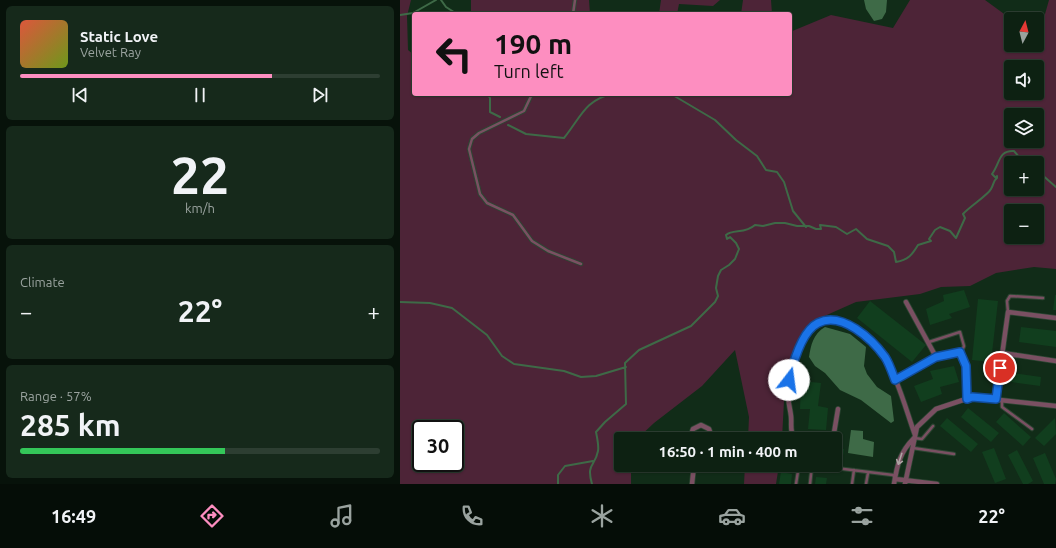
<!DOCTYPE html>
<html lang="en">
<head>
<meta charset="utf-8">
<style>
	:root { --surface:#0d2112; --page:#16291b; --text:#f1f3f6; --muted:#9aa39f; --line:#2d3e32; --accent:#fd8ec0 }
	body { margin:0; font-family:Ubuntu,sans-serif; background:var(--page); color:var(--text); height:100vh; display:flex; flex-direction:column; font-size:15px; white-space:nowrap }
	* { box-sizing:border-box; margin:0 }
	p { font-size:13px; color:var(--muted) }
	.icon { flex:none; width:22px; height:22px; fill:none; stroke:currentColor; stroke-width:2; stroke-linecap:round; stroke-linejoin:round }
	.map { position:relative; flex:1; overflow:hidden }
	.drawer { display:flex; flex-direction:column; gap:6px; padding:6px; background:#07120a; width:400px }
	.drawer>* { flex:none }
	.hud { position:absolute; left:12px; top:12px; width:380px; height:84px; border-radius:4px; box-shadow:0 1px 3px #0004,0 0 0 1px var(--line); background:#fd8ec0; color:#111; overflow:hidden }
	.needle { width:26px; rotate:7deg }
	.buttons { position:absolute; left:604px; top:12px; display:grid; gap:8px }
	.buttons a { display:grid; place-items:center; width:40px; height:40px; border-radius:4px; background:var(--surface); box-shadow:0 1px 3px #0004,0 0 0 1px var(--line); font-size:20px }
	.speed { position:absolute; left:12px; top:420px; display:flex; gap:8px; font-size:20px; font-weight:700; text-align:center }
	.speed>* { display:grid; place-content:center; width:52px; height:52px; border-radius:50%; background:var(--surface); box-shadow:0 1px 3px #0004,0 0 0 1px var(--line); line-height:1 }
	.speed .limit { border:2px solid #111; border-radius:6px; background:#fff; color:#111 }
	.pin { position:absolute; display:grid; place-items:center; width:34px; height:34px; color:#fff; margin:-17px; border:2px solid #fff; border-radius:50%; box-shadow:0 1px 4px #0007 }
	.me { position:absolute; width:44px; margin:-22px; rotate:15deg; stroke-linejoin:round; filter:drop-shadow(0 0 3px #0008) }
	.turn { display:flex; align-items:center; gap:14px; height:84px; padding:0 16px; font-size:18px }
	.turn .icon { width:52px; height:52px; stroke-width:2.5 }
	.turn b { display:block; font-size:28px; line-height:34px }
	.big { font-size:30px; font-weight:700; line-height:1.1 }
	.drawer .tile { flex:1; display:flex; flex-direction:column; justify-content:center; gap:6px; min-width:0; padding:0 14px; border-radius:6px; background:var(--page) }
	.drawer .dial { align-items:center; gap:0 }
	.dial b { font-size:52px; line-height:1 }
	.song { display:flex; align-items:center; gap:12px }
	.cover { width:48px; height:48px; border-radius:6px; background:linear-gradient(135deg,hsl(10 70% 55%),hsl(80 70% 35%)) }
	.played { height:4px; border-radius:2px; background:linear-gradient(90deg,var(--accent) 70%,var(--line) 70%) }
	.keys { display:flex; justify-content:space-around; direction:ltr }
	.heat { display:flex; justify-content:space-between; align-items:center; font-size:22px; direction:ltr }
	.charge { height:6px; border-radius:3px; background:linear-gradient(90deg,#34c759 57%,var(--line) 0) }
	.trip { position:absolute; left:214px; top:432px; width:228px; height:40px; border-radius:4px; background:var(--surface); box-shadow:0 1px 3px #0004,0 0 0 1px var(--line); font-weight:700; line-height:40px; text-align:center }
	.menu { display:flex; height:64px; justify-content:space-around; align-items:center; background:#050d07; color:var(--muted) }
	.menu .icon { width:28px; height:28px }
	.menu .active { color:var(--accent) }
	.menu b { font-size:18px; color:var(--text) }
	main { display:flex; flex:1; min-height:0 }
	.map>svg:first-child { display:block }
	.green { fill:#4d2437; fill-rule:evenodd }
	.water { fill:#3e6a47 }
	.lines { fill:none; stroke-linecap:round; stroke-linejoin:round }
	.stream { stroke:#3e6a47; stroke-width:2 }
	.building { fill:#113e1e }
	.service-casing { stroke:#2d4633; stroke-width:4.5 }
	.minor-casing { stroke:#2d4633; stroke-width:6 }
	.service { stroke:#7a5062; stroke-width:2.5 }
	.minor { stroke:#7a5062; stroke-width:4.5 }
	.oneway { stroke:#aea4a4 }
	.route-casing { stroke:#114b97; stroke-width:10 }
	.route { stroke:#1a73e8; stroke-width:7 }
</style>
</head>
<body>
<main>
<section class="drawer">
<div class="tile">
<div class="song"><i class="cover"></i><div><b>Static Love</b><p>Velvet Ray</p></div></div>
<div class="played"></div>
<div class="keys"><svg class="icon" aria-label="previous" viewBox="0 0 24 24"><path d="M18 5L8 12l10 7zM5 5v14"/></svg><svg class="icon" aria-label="pause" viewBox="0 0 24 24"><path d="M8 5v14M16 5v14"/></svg><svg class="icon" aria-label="next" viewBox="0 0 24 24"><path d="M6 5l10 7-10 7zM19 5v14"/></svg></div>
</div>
<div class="tile dial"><b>22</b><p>km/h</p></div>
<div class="tile"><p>Climate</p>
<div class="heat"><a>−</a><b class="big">22°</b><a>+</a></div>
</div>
<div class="tile"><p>Range · 57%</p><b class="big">285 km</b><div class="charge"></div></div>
</section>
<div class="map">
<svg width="656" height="484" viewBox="0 0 656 484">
	<rect width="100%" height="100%" fill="#112c18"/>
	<path class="green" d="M0,0H11L7,16L8,50L14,55V94H390V32L431,15L493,28L510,0H585L611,19V45L636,46L649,0H656V269L634,267L596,273L570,286L541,287L520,294L456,302L411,322L405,331L388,370L384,401L382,439H348L349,417L335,350L302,386L254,423L237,439H221V465H231V484H0ZM611,67H637V93H611ZM611,115H637V141H611ZM611,163H637V189H611ZM611,211H637V237H611ZM21,429H55V463H21Z
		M71,0H189L190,14H71Z
		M261,0H320L313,6L279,4L277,14H259Z
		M343,0H371L372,14H341Z
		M345,465H379L376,484H344Z"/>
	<path class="water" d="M464,0H487L486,12L482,19L474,21L466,9Z
		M425,327L450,334L466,347L464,366L467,374L477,387L491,396L494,421L491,423L461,400L440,390L425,373L415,366L409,357C411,345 413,334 425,327Z
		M451,430L463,431V439L474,442L473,457L448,453Z"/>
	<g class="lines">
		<path class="stream" d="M41,0L46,7L57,14
			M0,15L13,13L36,0
			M87,94L90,98V112L100,117
			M271,94L315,120L336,140L357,156L366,170L377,172L384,182L393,211L406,227
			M108,125L126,134L164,138C181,117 185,100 212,94
			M637,173H640L656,187
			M0,302L30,303L52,308L87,335L102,356L114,364L164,371L181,377L196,376L226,367
			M158,484V475L165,466L193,461
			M192,484C186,463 195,467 198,451C199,446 197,437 196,432L205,422L226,404L225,363L239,350L291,326L315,302L318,296L316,288L318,276L321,270L329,265L335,259L339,249L336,243L330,237L327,239L326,235C333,229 345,234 355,225L363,226L375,223H385L397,226H409L416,229H421L420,225L436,227L447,234L456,229L467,239L488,246L494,252L496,262C508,260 512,255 518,245L531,241L529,239L535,230L540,227L550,231L556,238L565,218L563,214C569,207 588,195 591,189C594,184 593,181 597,178V176L596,178L592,174C600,164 598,150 614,151L624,163"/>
	</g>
	<path class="building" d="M564,290L570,307L549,314L552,318L530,325L526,309L544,301L543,295Z
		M655,295H656V310H653Z
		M578,299L598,301L591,362L572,360Z
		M470,301L526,345L512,362L457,318Z
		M621,327L656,331V347L619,342Z
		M554,366L559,382L540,387L542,394L521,402L514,386L533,379L530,371Z
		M605,372L641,377L640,386L604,381Z
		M401,381L421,383L418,406L428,408L426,430L408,429L410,409H400Z
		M568,408L599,433L591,442L561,417Z
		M604,413L631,437L623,446L596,422Z
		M547,418L578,444L571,452L540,426Z
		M655,418L656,434L644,446L635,438Z
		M435,448L444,449L443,456L435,455Z
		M594,448L606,479L595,483L582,452Z
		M617,450L633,481L628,484H623L608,455Z
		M645,453L656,479L655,484H644L633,458Z
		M381,472L392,474L391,484H379Z
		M416,477L427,478L426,484H415Z"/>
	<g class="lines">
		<g class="service-casing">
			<path id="service" d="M173,14L175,0
				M132,94L124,111L79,133L72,139L69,149L80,194L87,203L113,215L132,241L148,251L181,264
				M608,312L607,301L610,296L643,298
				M529,342L560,332L564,346L561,353
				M602,400V407L632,429
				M514,438L522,439L533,426
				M513,448L554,454
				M411,465L493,475L495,478
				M396,484L399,465
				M410,484L412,465
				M452,484L454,470
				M466,484L468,473"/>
		</g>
		<g class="minor-casing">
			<path id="minor" d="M506,302L536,357
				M602,353L656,361
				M495,379L536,357L560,352L566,366L567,399
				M596,399L608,312L656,318
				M293,439L291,435L293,429L301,425L309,429L311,435L309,439
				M396,439C389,432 392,425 391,416C390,407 387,399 388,389C390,352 417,294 460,333C469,341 480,349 486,359C499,382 506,410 515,435
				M427,439L434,433L438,409
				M495,479L537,484
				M292,484L294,465
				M494,484C497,465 500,452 514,438
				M505,484L517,427L536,409L572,397L656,406"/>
		</g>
		<use href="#service" class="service"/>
		<use href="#minor" class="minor"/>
	</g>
	<defs><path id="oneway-shaft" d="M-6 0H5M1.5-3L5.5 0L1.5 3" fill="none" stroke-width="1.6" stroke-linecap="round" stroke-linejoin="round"/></defs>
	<use class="oneway" href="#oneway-shaft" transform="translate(500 459) rotate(108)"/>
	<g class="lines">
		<g class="route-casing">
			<path id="route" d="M389,380C393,363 402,331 418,323C442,311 472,339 485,357C489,363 492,372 495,380L536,357L560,352L566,366L567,399L572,397L596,399L600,368"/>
		</g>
		<use href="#route" class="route"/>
	</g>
</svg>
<div class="buttons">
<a><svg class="needle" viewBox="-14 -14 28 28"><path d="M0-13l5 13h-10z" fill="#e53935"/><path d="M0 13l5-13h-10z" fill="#9aa39f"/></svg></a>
<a><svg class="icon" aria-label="sound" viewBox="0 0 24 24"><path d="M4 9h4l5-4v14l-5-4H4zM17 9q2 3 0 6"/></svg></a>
<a><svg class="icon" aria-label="layers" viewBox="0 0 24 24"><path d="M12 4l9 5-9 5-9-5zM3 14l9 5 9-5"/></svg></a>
<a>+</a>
<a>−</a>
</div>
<div class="speed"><div class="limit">30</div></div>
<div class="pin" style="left:600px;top:368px;background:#d93025"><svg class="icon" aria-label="arrive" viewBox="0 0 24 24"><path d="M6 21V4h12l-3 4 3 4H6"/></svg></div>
<svg class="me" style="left:389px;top:380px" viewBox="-20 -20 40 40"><circle r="19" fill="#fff"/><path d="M0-13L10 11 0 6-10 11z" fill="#1a73e8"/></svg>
<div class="trip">16:50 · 1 min · 400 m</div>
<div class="hud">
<div class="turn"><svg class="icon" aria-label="left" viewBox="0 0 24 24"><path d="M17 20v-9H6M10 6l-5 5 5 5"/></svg><div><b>190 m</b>Turn left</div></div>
</div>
</div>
</main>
<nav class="menu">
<b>16:49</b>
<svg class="icon active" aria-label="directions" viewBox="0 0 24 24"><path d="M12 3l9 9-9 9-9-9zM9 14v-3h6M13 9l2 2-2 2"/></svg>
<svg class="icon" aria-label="music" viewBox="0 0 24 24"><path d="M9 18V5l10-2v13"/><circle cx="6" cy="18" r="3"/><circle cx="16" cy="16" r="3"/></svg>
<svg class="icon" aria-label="phone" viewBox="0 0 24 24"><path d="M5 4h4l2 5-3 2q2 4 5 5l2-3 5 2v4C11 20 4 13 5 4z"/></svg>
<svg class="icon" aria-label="climate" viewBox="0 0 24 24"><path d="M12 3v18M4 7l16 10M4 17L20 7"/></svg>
<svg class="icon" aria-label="car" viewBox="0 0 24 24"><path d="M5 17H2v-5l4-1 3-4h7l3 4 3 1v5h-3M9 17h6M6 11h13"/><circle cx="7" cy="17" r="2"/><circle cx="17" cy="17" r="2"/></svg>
<svg class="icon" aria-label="filters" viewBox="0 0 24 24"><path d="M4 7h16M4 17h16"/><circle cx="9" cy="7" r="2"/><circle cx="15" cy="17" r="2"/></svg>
<b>22°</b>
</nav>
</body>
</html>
